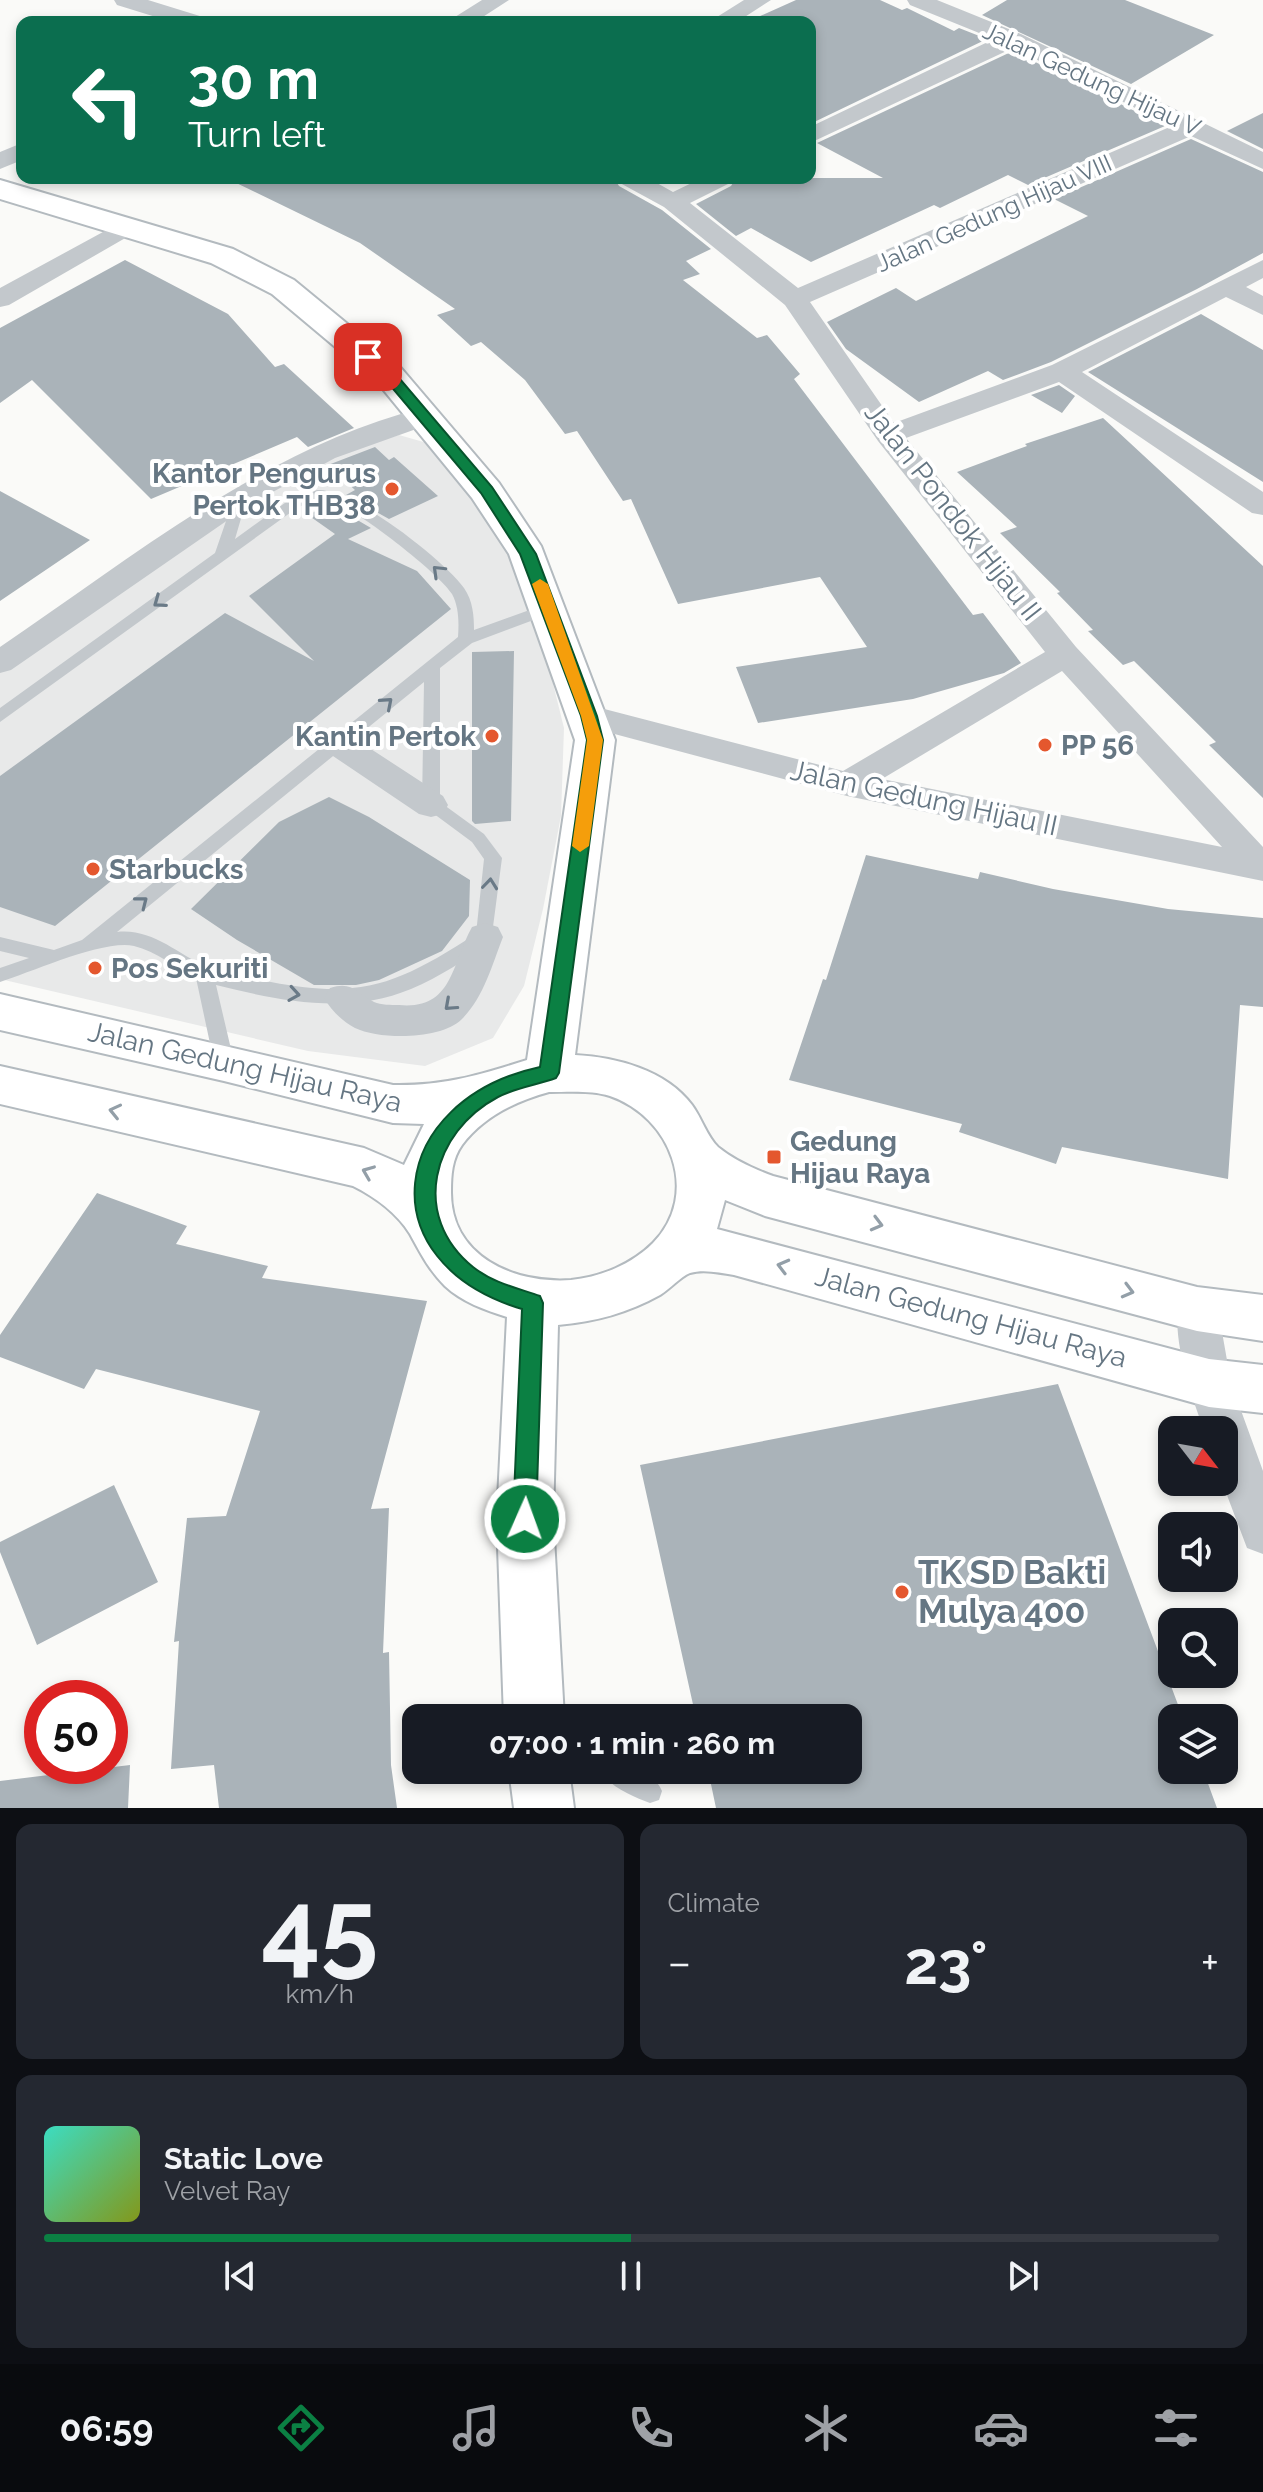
<!DOCTYPE html>
<html lang="en">
<head>
<meta charset="utf-8">
<style>
	:root { --surface:#171b24; --page:#242831; --text:#f1f3f6; --muted:#9ea1a6; --line:#363941; --accent:#0b8043 }
	body { margin:0; font-family:Raleway,sans-serif; background:var(--page); color:var(--text); height:100vh; display:flex; flex-direction:column; font-size:30px; white-space:nowrap }
	* { box-sizing:border-box; margin:0 }
	p { font-size:26px; color:var(--muted) }
	.icon { flex:none; width:44px; height:44px; fill:none; stroke:currentColor; stroke-width:2; stroke-linecap:round; stroke-linejoin:round }
	.map { position:relative; height:1808px; overflow:hidden }
	.drawer { display:flex; flex-direction:column; gap:16px; padding:16px; background:#0d0f14; flex:1 }
	.drawer>* { flex:none }
	.banner { position:absolute; left:16px; top:16px; width:800px; height:168px; border-radius:16px; box-shadow:0 4px 12px #0003; background:#0b6e4f; color:#fff; overflow:hidden }
	.needle { width:52px; rotate:121deg }
	.buttons { position:absolute; left:1158px; top:1416px; display:grid; gap:16px }
	.buttons a { display:grid; place-items:center; width:80px; height:80px; border-radius:16px; background:var(--surface); box-shadow:0 4px 12px #0003; font-size:40px }
	.speed { position:absolute; left:24px; top:1680px; display:flex; gap:16px; font-size:40px; font-weight:700; text-align:center }
	.speed>* { display:grid; place-content:center; width:104px; height:104px; border-radius:50%; background:var(--surface); box-shadow:0 4px 12px #0003; line-height:1 }
	.speed .limit { border:12px solid #d22; background:#fff; color:#111 }
	.pin { position:absolute; display:grid; place-items:center; width:68px; height:68px; color:#fff; margin:-34px; border-radius:16px; box-shadow:0 4px 12px #0006 }
	.me { position:absolute; width:88px; margin:-44px; rotate:2deg; stroke-linejoin:round; filter:drop-shadow(0 0 6px #0008) }
	.turn { display:flex; align-items:center; gap:28px; height:168px; padding:0 40px; font-size:36px }
	.turn .icon { width:104px; height:104px; stroke-width:2.5 }
	.turn b { display:block; font-size:56px; line-height:68px }
	.big { font-size:60px; font-weight:700; line-height:1.1 }
	.drawer .widget { flex:1; display:flex; flex-direction:column; justify-content:center; gap:12px; min-width:0; padding:0 28px; border-radius:16px; background:var(--page) }
	.drawer .dial { align-items:center; gap:0 }
	.dial b { font-size:104px; line-height:1 }
	.song { display:flex; align-items:center; gap:24px }
	.cover { width:96px; height:96px; border-radius:12px; background:linear-gradient(135deg,hsl(170 70% 55%),hsl(70 70% 35%)) }
	.played { height:8px; border-radius:4px; background:linear-gradient(90deg,var(--accent) 50%,var(--line) 50%) }
	.keys { display:flex; justify-content:space-around; direction:ltr }
	.heat { display:flex; justify-content:space-between; align-items:center; font-size:44px; direction:ltr }
	.drawer .tiles { flex:1; display:grid; gap:16px; grid-template-columns:1fr 1fr }
	.widget:last-child { grid-column:span 2 }
	.trip { position:absolute; left:402px; top:1704px; width:460px; height:80px; border-radius:16px; background:var(--surface); box-shadow:0 4px 12px #0003; font-weight:700; line-height:80px; text-align:center }
	.dock { display:flex; height:128px; justify-content:space-around; align-items:center; background:#090b0e; color:var(--muted) }
	.dock .icon { width:56px; height:56px }
	.dock .current { color:var(--accent) }
	.dock b { font-size:36px; color:var(--text) }
	.map>svg:first-child { display:block }
	.built { fill:#e8e9e9 }
	.building { fill:#aab3b9 }
	.lines { fill:none; stroke-linecap:round; stroke-linejoin:round }
	.secondary-casing { stroke:#b3babf; stroke-width:4 }
	.lane { fill:#c3c8cc; fill-rule:evenodd }
	.street { fill:#c3c8cc; fill-rule:evenodd }
	.secondary { fill:#fff; fill-rule:evenodd }
	.oneway { stroke:#6a7a87 }
	.oneway2 { stroke:#939fa8 }
	.route { fill:#0b8043; stroke:#07532c; stroke-width:2 }
	.slow { fill:#f59e0b }
	.poi-dot { fill:#e4572e; stroke:#fff; stroke-width:3 }
	.labels { text-anchor:middle; dominant-baseline:central; stroke-width:8; stroke-linejoin:round; paint-order:stroke }
	.far-street-label { font-size:24px; fill:#657683; stroke:#fff }
	.poi-label { font-size:28px; font-weight:bold; fill:#657683; stroke:#fff; text-anchor:start }
	.street-label { font-size:28px; fill:#657683; stroke:#fff }
	.near-poi-label { font-size:34px; font-weight:bold; fill:#657683; stroke:#fff; text-anchor:start }
</style>
</head>
<body>
<div class="map">
<svg width="1263" height="1808" viewBox="0 0 1263 1808">
	<rect width="100%" height="100%" fill="#fafaf8"/>
	<path class="built" d="M399,435L427,443L480,506L516,561L542,639L564,728L561,816L543,909L524,986L493,1038L425,1066L308,1051L0,979V672L289,470Z"/>
	<path class="building" d="M796,0H880L902,10L907,8L954,31L959,28L987,39L810,124V22H747Z
		M1007,0H1125L1214,35L1131,84L982,15Z
		M1013,51L1165,126L1028,185L1008,175L940,208L934,205L811,262L751,228L736,236L696,204L731,186L736,178H883L817,143Z
		M1263,113V149L1227,131Z
		M1191,139L1263,172V253L1197,289L1051,362L1003,380L988,371L919,402L846,349L827,322L896,288L916,301L1088,216L1054,199Z
		M226,178H614L619,186L662,210L711,249L686,261L700,274L683,280L757,338L767,335L800,374L794,379L973,615L983,613L1021,663L1004,673L913,699L758,723L736,667L867,647L820,577L678,604L631,499L623,501L577,431L565,434L525,380L481,342L471,346L437,315L455,309L360,243Z
		M125,260L228,314L275,367L284,364L354,428L308,447L297,437L151,499L32,380L0,403V328Z
		M1201,314L1263,350V482L1088,372Z
		M1059,385L1075,396L1062,413L1031,395Z
		M1103,418L1263,566V798L1209,745L1216,742L1134,661L1123,665L1088,631L1093,630L1057,593L1060,592L1000,533L1017,527L957,472L1027,446L1025,444Z
		M375,447L389,460L394,457L438,496L389,519L346,495L355,490L328,465Z
		M0,491L90,540L0,601Z
		M330,504L371,528L348,539L417,571L451,609L55,926L0,907V776L225,613L314,661L249,596L335,534L308,515Z
		M514,651L511,821L475,824L472,821V652Z
		M329,797L369,817L470,880L469,916L442,951L379,980L356,985H314L237,940L191,909L279,822Z
		M866,855L978,879L980,872L1053,889L1168,909L1263,918V1007L1240,1005L1228,1179L1062,1147L1056,1164L959,1132L962,1124L789,1080L823,979L826,980Z
		M97,1193L187,1226L176,1244L268,1266L262,1278L427,1301L371,1509L389,1508L383,1653L389,1652L391,1765L397,1808H219L214,1765L171,1769L179,1641L174,1642L187,1518L226,1516L260,1411L96,1369L84,1389L0,1357V1335Z
		M1058,1384L1183,1718H1172V1770H1203L1217,1808H716L708,1770H848V1718H696L640,1465Z
		M114,1485L158,1582L37,1645L0,1552V1542Z
		M130,1765L128,1808H0V1781Z"/>
	<g class="lines">
		<g class="secondary-casing">
			<path id="secondary" d="M0,180L233,249L294,280L401,368L499,483L541,546L615,740L575,1055C616,1057 666,1070 692,1105C701,1117 708,1138 718,1147C734,1160 754,1169 773,1176L1197,1287L1263,1295V1341L1197,1331L765,1216L725,1200L717,1229L1209,1359L1263,1365V1413L1209,1407L734,1275C720,1273 704,1269 690,1273C680,1277 670,1289 660,1295C628,1313 594,1322 558,1325L553,1519L564,1718H504L497,1519L507,1317C485,1310 462,1302 445,1286C429,1270 421,1254 410,1234C397,1213 375,1197 353,1186L0,1104V1066L364,1148L404,1165L424,1124L393,1123L224,1081L0,1030V994L393,1085C445,1086 479,1075 527,1060L575,740L509,554L472,498L377,382L272,294L211,263L0,199ZM549,1092C568,1092 591,1090 610,1096C671,1117 701,1194 653,1243C632,1264 601,1277 571,1280C515,1284 450,1257 451,1191C451,1175 452,1159 462,1145C483,1117 516,1101 549,1092Z
				M509,1770H569L574,1808H514Z"/>
		</g>
		<path class="lane" d="M317,490C352,488 444,560 464,588C473,601 474,616 474,630L549,603L557,608L555,612L472,643L440,668V802L484,834L502,858L491,942C466,959 440,977 411,989C349,1015 279,1001 216,985L234,1062L231,1067H217L214,1062L196,978C176,968 156,951 134,946C104,939 32,972 0,982V968L29,958L0,951V937L54,950L82,940L458,637C459,623 459,607 452,594C439,573 353,506 329,500C316,496 305,504 294,510L0,722V708L215,553L235,495L240,493L247,498L235,539L289,500ZM424,682L422,805L472,842L484,859L476,934C399,983 364,1000 271,982C249,978 226,976 206,967C177,953 151,928 117,932Z
			M601,1770C623,1770 652,1767 662,1791L659,1800L650,1803C634,1797 607,1786 601,1770Z"/>
		<path class="street" d="M114,0H148L203,17L206,22H172L117,5Z
			M482,0H509L475,22H447Z
			M744,0H771L737,22H709Z
			M907,0H937L1021,34L1263,152V169L1191,136L810,302L894,423L1052,365L1263,260V278L1246,287L1263,296V315L1226,297L1082,372L1263,492V515L1252,513L1059,382L906,438L1076,647L1263,847V881L847,796L577,724L572,716L577,708L589,705L843,771L1045,652L878,441L785,305L664,207L620,183L617,178H648L673,192L702,178H733L730,183L690,203L798,288L1172,126L1013,48L810,143V127L994,39L910,5ZM1062,671L1222,847L882,779Z
			M22,143V160L0,169V152Z
			M125,220L134,223L138,228L134,233L9,305L0,307V288Z
			M423,408L433,411L437,417L433,423L335,458L251,504L11,670L0,673V647C133,557 265,448 423,408Z
			M339,732L351,736L443,796L448,805L443,814L431,817L419,814L327,752L322,744L327,736Z
			M485,923L498,927L503,937C492,965 484,997 462,1019C441,1040 380,1040 355,1028C343,1022 331,1010 324,998L330,988C352,981 356,992 374,1002C381,1005 391,1005 399,1005C453,1010 451,965 472,927Z
			M1197,1291L1212,1296L1218,1309L1231,1383L1263,1471V1554L1247,1548L1222,1482L1224,1430H1204C1192,1397 1167,1328 1182,1296Z"/>
		<use href="#secondary" class="secondary"/>
	</g>
	<defs><path id="oneway-chevron" d="M-2-3.5L2.5 0L-2 3.5" fill="none" stroke-width="1.6" stroke-linecap="round" stroke-linejoin="round" transform="scale(2)"/></defs>
	<g class="oneway">
		<use href="#oneway-chevron" transform="translate(438 571) rotate(-136)"/>
		<use href="#oneway-chevron" transform="translate(159 602) rotate(144)"/>
		<use href="#oneway-chevron" transform="translate(387 703) rotate(-41)"/>
		<use href="#oneway-chevron" transform="translate(490 884) rotate(-84)"/>
		<use href="#oneway-chevron" transform="translate(142 902) rotate(-38)"/>
		<use href="#oneway-chevron" transform="translate(294 994) rotate(9)"/>
		<use href="#oneway-chevron" transform="translate(450 1005) rotate(138)"/>
	</g>
	<g class="oneway2">
		<use href="#oneway-chevron" transform="translate(115 1111) rotate(-167)"/>
		<use href="#oneway-chevron" transform="translate(368 1172) rotate(-158)"/>
		<use href="#oneway-chevron" transform="translate(877 1224) rotate(15)"/>
		<use href="#oneway-chevron" transform="translate(783 1266) rotate(-165)"/>
		<use href="#oneway-chevron" transform="translate(1128 1291) rotate(15)"/>
	</g>
	<path class="route" d="M368,353L394,372L492,487L536,554L597,716L603,740L559,1073L556,1078C537,1085 517,1087 498,1097C432,1132 410,1216 473,1267C493,1283 517,1288 540,1296L543,1303L536,1519L533,1527L525,1530L517,1527L513,1519L522,1309C365,1262 388,1100 540,1067L587,740L581,716L520,554L481,493L384,378L363,360L361,357Z"/>
	<path class="slow" d="M540,579L548,584L603,740L589,846L580,852L572,846L587,740L581,716L532,584Z"/>
	<g class="poi-dot">
		<circle cx="392" cy="489" r="8"/>
		<circle cx="492" cy="736" r="8"/>
		<circle cx="1045" cy="745" r="8"/>
		<circle cx="93" cy="869" r="8"/>
		<circle cx="95" cy="968" r="8"/>
		<rect x="766" y="1149" width="16" height="16" rx="4"/>
		<circle cx="902" cy="1592" r="8"/>
	</g>
	<g class="labels">
		<g class="far-street-label">
			<text transform="translate(1092 79) rotate(25)">Jalan Gedung Hijau V</text>
			<text transform="translate(994 213) rotate(-24)">Jalan Gedung Hijau VIII</text>
		</g>
		<g class="poi-label">
			<text x="376" y="473" text-anchor="end">Kantor Pengurus<tspan x="376" dy="32">Pertok THB38</tspan></text>
			<text x="476" y="736" text-anchor="end">Kantin Pertok</text>
			<text x="1061" y="745">PP 56</text>
			<text x="109" y="869">Starbucks</text>
			<text x="111" y="968">Pos Sekuriti</text>
			<text x="790" y="1141">Gedung<tspan x="790" dy="32">Hijau Raya</tspan></text>
		</g>
		<g class="street-label">
			<text transform="translate(953 512) rotate(52)">Jalan Pondok Hijau II</text>
			<text transform="translate(924 798) rotate(12)">Jalan Gedung Hijau II</text>
			<text transform="translate(245 1067) rotate(13)">Jalan Gedung Hijau Raya</text>
			<text transform="translate(971 1317) rotate(15)">Jalan Gedung Hijau Raya</text>
		</g>
		<g class="near-poi-label">
			<text x="918" y="1572">TK SD Bakti<tspan x="918" dy="39">Mulya 400</tspan></text>
		</g>
	</g>
</svg>
<div class="buttons">
<a><svg class="needle" viewBox="-14 -14 28 28"><path d="M0-13l5 13h-10z" fill="#e53935"/><path d="M0 13l5-13h-10z" fill="#9ea1a6"/></svg></a>
<a><svg class="icon" aria-label="sound" viewBox="0 0 24 24"><path d="M4 9h4l5-4v14l-5-4H4zM17 9q2 3 0 6"/></svg></a>
<a><svg class="icon" aria-label="search" viewBox="0 0 24 24"><circle cx="10" cy="10" r="6"/><path d="M15 15l6 6"/></svg></a>
<a><svg class="icon" aria-label="layers" viewBox="0 0 24 24"><path d="M12 4l9 5-9 5-9-5zM3 14l9 5 9-5"/></svg></a>
</div>
<div class="speed"><div class="limit">50</div></div>
<div class="pin" style="left:368px;top:357px;background:#d93025"><svg class="icon" aria-label="arrive" viewBox="0 0 24 24"><path d="M6 21V4h12l-3 4 3 4H6"/></svg></div>
<svg class="me" style="left:525px;top:1519px" viewBox="-20 -20 40 40"><circle r="17" fill="#0b8043" stroke="#fff" stroke-width="3"/><path d="M0-11L8 9 0 5-8 9z" fill="#fff"/></svg>
<div class="trip">07:00 · 1 min · 260 m</div>
<div class="banner">
<div class="turn"><svg class="icon" aria-label="left" viewBox="0 0 24 24"><path d="M17 20v-9H6M10 6l-5 5 5 5"/></svg><div><b>30 m</b>Turn left</div></div>
</div>
</div>
<section class="drawer">
<div class="tiles">
<div class="widget dial"><b>45</b><p>km/h</p></div>
<div class="widget"><p>Climate</p>
<div class="heat"><a>−</a><b class="big">23°</b><a>+</a></div>
</div>
<div class="widget">
<div class="song"><i class="cover"></i><div><b>Static Love</b><p>Velvet Ray</p></div></div>
<div class="played"></div>
<div class="keys"><svg class="icon" aria-label="previous" viewBox="0 0 24 24"><path d="M18 5L8 12l10 7zM5 5v14"/></svg><svg class="icon" aria-label="pause" viewBox="0 0 24 24"><path d="M8 5v14M16 5v14"/></svg><svg class="icon" aria-label="next" viewBox="0 0 24 24"><path d="M6 5l10 7-10 7zM19 5v14"/></svg></div>
</div>
</div>
</section>
<nav class="dock">
<b>06:59</b>
<svg class="icon current" aria-label="directions" viewBox="0 0 24 24"><path d="M12 3l9 9-9 9-9-9zM9 14v-3h6M13 9l2 2-2 2"/></svg>
<svg class="icon" aria-label="music" viewBox="0 0 24 24"><path d="M9 18V5l10-2v13"/><circle cx="6" cy="18" r="3"/><circle cx="16" cy="16" r="3"/></svg>
<svg class="icon" aria-label="phone" viewBox="0 0 24 24"><path d="M5 4h4l2 5-3 2q2 4 5 5l2-3 5 2v4C11 20 4 13 5 4z"/></svg>
<svg class="icon" aria-label="climate" viewBox="0 0 24 24"><path d="M12 3v18M4 7l16 10M4 17L20 7"/></svg>
<svg class="icon" aria-label="car" viewBox="0 0 24 24"><path d="M5 17H2v-5l4-1 3-4h7l3 4 3 1v5h-3M9 17h6M6 11h13"/><circle cx="7" cy="17" r="2"/><circle cx="17" cy="17" r="2"/></svg>
<svg class="icon" aria-label="filters" viewBox="0 0 24 24"><path d="M4 7h16M4 17h16"/><circle cx="9" cy="7" r="2"/><circle cx="15" cy="17" r="2"/></svg>
</nav>
</body>
</html>
